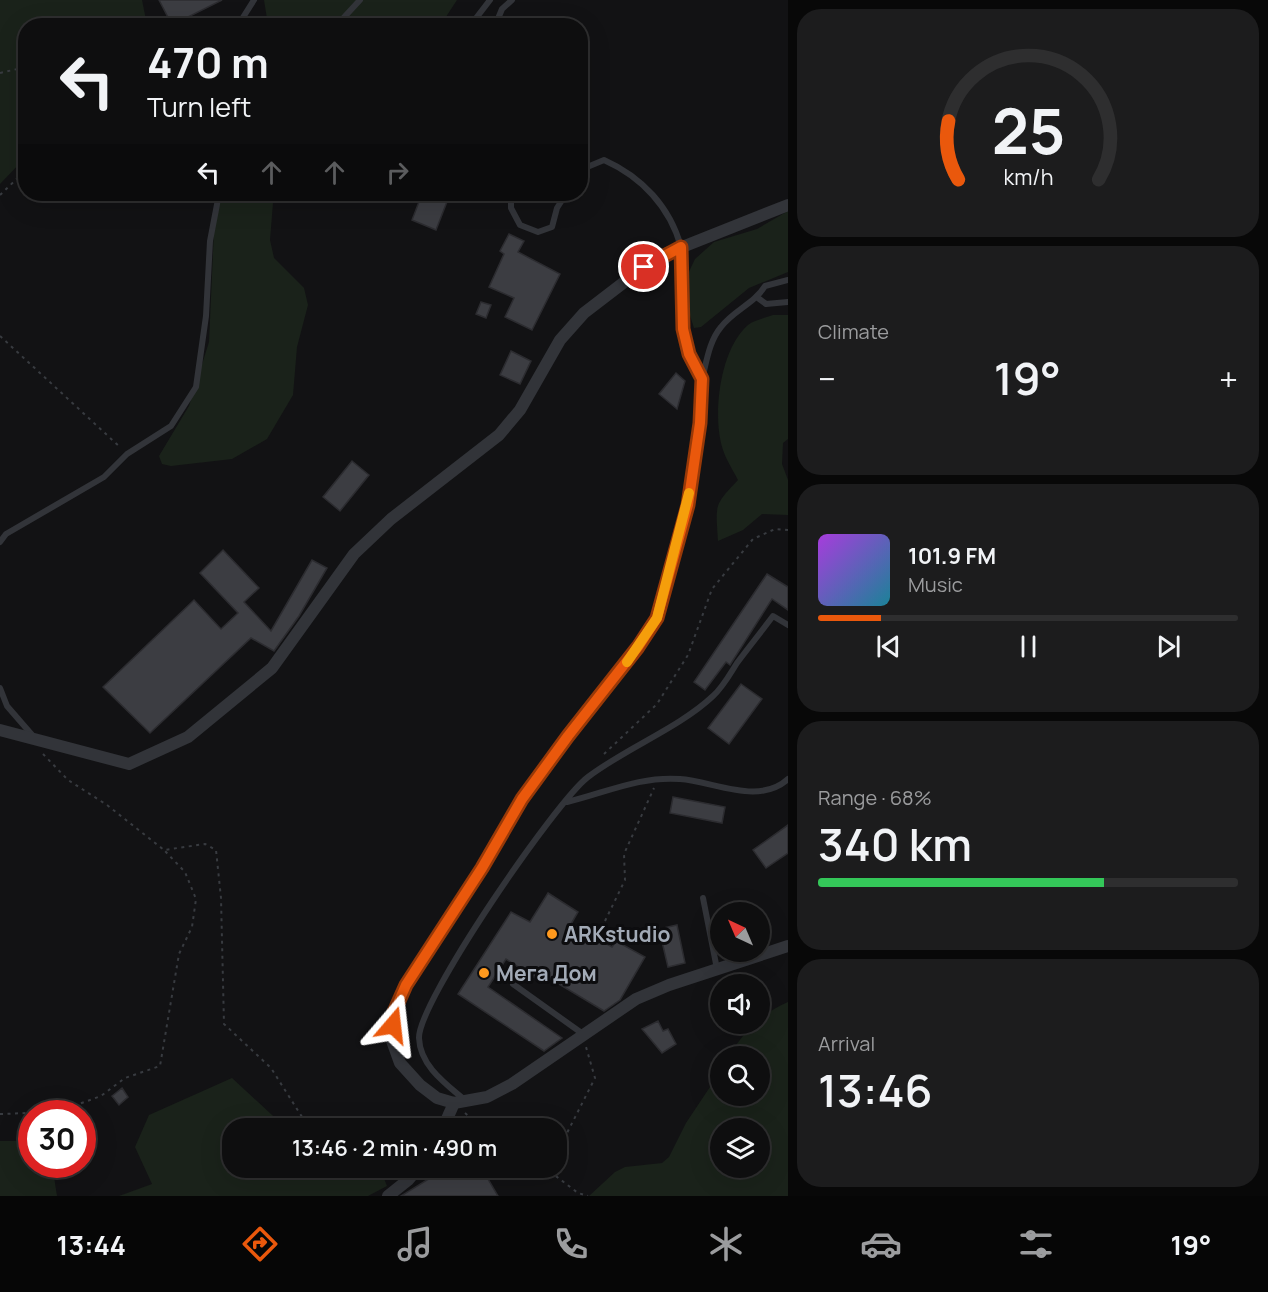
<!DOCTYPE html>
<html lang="en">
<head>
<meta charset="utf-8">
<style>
	:root { --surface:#0e0e0f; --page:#1c1c1d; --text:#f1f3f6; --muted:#9b9c9e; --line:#2e2e2f; --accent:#ea580c }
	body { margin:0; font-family:Manrope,sans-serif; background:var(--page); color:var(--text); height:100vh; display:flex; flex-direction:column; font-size:22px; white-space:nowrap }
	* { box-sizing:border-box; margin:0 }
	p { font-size:20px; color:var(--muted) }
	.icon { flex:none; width:33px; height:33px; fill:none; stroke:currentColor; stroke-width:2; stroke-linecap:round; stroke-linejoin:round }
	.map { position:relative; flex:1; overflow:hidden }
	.side { display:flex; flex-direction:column; gap:9px; padding:9px; background:#080808; width:480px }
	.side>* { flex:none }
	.top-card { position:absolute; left:18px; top:18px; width:570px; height:183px; border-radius:24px; box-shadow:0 6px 24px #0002,0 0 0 2px var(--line); background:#0e0e0f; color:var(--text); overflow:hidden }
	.needle { width:39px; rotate:316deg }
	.buttons { position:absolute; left:710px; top:902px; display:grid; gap:12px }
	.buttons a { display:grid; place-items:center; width:60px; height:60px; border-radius:50%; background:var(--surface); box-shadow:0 6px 24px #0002,0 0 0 2px var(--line); font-size:30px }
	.speed { position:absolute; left:18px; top:1100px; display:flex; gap:12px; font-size:30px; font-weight:700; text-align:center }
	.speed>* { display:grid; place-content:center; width:78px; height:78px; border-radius:50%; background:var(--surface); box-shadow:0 6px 24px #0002,0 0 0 2px var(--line); line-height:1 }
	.speed .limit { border:9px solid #d22; background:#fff; color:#111 }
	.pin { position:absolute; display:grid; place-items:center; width:51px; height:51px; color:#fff; margin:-26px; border:3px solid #fff; border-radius:50%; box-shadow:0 2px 6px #0007 }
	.me { position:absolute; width:66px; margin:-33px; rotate:17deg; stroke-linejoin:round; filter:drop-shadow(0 0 4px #0008) }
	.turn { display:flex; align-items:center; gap:21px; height:126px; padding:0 30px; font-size:27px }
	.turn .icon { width:78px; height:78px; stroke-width:2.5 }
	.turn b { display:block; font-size:42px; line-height:51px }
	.lanes { display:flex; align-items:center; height:57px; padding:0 30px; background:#0003; justify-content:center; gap:30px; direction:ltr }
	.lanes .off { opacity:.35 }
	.big { font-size:45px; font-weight:600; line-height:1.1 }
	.side .widget { flex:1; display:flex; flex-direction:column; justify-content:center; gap:9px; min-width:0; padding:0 21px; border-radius:24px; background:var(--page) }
	.side .dial { align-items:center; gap:0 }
	.dial svg { height:156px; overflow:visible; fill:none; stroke:var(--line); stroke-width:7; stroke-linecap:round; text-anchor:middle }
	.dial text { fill:var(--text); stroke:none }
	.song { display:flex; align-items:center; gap:18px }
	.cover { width:72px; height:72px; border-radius:9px; background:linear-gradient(135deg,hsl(280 70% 55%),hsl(190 70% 35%)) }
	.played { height:6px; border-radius:3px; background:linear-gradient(90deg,var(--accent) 15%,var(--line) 15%) }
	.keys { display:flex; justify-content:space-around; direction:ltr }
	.heat { display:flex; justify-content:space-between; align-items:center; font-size:33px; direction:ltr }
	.charge { height:9px; border-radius:4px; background:linear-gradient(90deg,#34c759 68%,var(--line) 0) }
	.trip { position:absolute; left:222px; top:1118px; width:345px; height:60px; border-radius:24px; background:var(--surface); box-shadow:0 6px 24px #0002,0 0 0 2px var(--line); font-weight:600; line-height:60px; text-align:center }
	.tabs { display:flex; height:96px; justify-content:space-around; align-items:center; background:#060606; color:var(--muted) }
	.tabs .icon { width:42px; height:42px }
	.tabs .on { color:var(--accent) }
	.tabs b { font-size:27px; color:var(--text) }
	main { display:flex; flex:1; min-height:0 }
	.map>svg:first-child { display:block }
	.green { fill:#1a221a; fill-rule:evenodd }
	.building { fill:#3c3d42; stroke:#2c2c30; stroke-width:1.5 }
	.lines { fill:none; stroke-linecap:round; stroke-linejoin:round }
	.path { stroke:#383b40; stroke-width:2; stroke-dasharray:3 4.5; stroke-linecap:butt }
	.service { stroke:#323439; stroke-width:6 }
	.minor { stroke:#323439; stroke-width:12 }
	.route-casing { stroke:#983908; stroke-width:15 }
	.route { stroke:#ea580c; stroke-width:10 }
	.slow { stroke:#f59e0b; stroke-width:10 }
	.poi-dot { fill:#ff991e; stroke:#0d0d0f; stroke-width:2 }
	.labels { text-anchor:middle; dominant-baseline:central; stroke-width:6; stroke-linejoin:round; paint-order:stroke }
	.poi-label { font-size:21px; font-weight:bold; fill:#a2aab6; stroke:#0d0d0f; text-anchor:start }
</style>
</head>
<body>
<main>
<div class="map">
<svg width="788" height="1196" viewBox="0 0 788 1196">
	<rect width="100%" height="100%" fill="#121214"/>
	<path class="green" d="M0,0H142L147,25L26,26L25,158L0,184Z
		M264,0H457L440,26L268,25Z
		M231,194H278L273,203L270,240L274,258L304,288L308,305L297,347L293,395L267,439L232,459L171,466L162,464L159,456L189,406L209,342L215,208Z
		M788,211V272L749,288L701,327L694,328L683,294V284L695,259L714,242L757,229Z
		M773,315H788V439L783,443L782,464L788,480V515L762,514L743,530L718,541C716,505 713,506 738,480C732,468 724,457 721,443C713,409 721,348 748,325C754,320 765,318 773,315Z
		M788,1002V1196H589L615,1172L625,1167L662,1163L669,1157L686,1123L720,1072V1095H759V1056H729C744,1031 762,1013 788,1002ZM720,1128H759V1167H720Z
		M232,1078L286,1128H232V1167H336L383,1176L387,1186L368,1196H119L152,1184L135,1147L149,1115Z
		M31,1137L32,1164H52L57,1196H0V1141H16Z"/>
	<path class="building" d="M159,0H222L172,25Z
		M422,194H450L436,230L412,220Z
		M509,234L524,241L518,252L560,274L532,330L505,317L514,298L489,287L504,254L500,251Z
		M481,302L491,305L486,318L476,314Z
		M511,351L531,361L520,384L500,375Z
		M676,373L685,381L677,409L659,394Z
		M352,461L369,475L340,511L323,497Z
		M223,550L259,588L244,602L271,631L312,560L327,568L299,616L274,651L251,638L150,733L103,687L194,600L221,629L238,613L200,573Z
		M767,574L788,587V610L772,599L730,665L726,662L705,690L694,682Z
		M741,684L762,699L729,744L708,728Z
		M673,797L725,807L722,823L670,813Z
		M788,825V853L766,868L753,850Z
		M548,893L578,912L571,924L612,947L616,941L645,957L620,1000L604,1011L544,975L540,981L506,959L488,987L562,1038L544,1051L458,994L511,912L530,922Z
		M677,925L685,963L668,967L659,929Z
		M658,1021L663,1031L668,1029L676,1044L662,1053L642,1029Z
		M122,1088L128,1097L119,1105L112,1096Z
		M448,1167H481L498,1196H401Z"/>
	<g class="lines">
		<path class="path" d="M213,26L233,21
			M0,73L26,67
			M0,195L26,170
			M0,336L121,448
			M43,754L68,780L107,805L164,850L205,844L216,850L221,898L224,1024L271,1068L309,1128
			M604,754L657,704L688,655L712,589L753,539L775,529L788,530
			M605,921L625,880L624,854L654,788
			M465,1113L483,1128
			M0,1114L57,1112L101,1096L125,1078L160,1066L179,954L192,927L196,899L185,872L164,850
			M424,1128L431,1125
			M556,1160L567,1133L595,1078L586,1047
			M544,1167L578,1193L588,1196"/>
		<path class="service" d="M242,19L254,0
			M336,26L360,0
			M470,26L490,0
			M495,26L502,9L512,0
			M580,170L604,160C642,177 670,207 681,247
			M511,194V208L520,225L538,232L552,227L557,208L566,194
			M758,298L766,304L788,302
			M703,375C707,359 710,340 721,327C734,310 754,304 765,286L788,280
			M0,542L6,534L104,477L127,454L171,426L196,387L206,316L210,241L219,194
			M0,688L7,706L33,736
			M567,802C605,793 639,776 680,779C713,781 759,806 788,779
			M703,898L717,969
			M513,984L583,1034
			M466,1101C446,1084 420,1066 419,1038C418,1002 556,801 588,777C626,748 679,728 713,696C723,687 730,674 737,663C749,647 761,632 773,616L788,625"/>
		<path class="minor" d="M681,247L683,329L689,354L702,379L700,423L688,505L657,618L638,647L568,736L522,799L482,868L407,985L394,1012L391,1038L400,1063L420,1085L437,1098L454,1103L487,1097L512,1084L636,999L669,985L788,946
			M0,730L129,764L188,737L272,668L354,554L391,519L499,435L520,410L560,340L584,313L657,257L788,205
			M443,1128L454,1103
			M388,1196L408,1180L419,1167"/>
	</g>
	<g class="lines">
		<g class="route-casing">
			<path id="route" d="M393,1025L394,1012L406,985L482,868L522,799L568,736L638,647L657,618L688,505L700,423L702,379L689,354L683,329L681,247L644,267"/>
		</g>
		<use href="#route" class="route"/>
		<path class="slow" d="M627,662L657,618L689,493"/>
	</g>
	<g class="poi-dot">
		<circle cx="552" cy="934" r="6"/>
		<circle cx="484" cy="973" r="6"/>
	</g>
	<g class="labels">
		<g class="poi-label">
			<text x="564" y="934">ARKstudio</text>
			<text x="496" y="973">Мега Дом</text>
		</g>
	</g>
</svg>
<div class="buttons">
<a><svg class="needle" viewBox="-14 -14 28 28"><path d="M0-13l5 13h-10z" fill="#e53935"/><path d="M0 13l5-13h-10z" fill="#9b9c9e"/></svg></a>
<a><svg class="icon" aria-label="sound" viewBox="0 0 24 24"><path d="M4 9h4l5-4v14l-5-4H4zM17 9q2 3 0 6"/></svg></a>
<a><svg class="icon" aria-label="search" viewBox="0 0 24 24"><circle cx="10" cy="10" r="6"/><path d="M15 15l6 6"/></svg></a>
<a><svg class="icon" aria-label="layers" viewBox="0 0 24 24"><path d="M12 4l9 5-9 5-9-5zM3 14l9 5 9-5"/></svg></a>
</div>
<div class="speed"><div class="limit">30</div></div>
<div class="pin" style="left:644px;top:267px;background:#d93025"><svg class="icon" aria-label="arrive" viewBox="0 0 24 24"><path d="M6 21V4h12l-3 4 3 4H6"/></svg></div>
<svg class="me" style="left:393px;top:1025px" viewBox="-20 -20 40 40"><path d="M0-17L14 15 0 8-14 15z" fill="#ea580c" stroke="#fff" stroke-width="4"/></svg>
<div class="trip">13:46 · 2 min · 490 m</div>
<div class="top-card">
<div class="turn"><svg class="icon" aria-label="left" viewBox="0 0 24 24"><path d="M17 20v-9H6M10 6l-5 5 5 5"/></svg><div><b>470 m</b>Turn left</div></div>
<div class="lanes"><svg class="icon" aria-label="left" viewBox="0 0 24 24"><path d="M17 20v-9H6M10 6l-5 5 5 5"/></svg><svg class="icon off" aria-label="ahead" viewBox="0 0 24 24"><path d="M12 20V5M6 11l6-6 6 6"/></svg><svg class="icon off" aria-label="ahead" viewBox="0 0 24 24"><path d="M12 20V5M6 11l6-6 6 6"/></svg><svg class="icon off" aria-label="right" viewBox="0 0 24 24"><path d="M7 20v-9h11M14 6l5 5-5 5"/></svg></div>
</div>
</div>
<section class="side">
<div class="widget dial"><svg viewBox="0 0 100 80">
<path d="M14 69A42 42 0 1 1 86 69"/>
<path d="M14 69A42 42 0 0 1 9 39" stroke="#ea580c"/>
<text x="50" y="56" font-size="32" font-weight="700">25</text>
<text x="50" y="72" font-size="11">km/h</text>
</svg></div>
<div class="widget"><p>Climate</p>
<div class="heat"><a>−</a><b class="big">19°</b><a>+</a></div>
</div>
<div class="widget">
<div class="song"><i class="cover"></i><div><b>101.9 FM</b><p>Music</p></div></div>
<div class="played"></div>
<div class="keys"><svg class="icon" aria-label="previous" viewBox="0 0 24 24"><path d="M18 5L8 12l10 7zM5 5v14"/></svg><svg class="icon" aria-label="pause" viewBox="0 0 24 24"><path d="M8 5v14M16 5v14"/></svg><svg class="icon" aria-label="next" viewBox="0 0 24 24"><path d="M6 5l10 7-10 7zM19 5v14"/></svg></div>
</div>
<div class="widget"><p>Range · 68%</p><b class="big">340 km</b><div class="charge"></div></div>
<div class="widget"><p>Arrival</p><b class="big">13:46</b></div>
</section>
</main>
<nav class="tabs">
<b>13:44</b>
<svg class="icon on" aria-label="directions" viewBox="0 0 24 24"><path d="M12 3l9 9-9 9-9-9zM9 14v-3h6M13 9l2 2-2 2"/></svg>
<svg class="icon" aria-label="music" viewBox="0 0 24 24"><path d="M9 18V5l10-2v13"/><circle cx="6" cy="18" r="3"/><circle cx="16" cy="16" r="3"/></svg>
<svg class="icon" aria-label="phone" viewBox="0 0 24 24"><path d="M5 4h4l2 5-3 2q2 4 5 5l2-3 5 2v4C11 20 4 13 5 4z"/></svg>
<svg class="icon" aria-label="climate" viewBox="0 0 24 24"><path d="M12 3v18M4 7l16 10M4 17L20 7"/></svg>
<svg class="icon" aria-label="car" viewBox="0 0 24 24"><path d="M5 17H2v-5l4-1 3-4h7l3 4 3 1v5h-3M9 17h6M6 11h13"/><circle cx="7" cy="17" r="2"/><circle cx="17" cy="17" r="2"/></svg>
<svg class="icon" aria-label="filters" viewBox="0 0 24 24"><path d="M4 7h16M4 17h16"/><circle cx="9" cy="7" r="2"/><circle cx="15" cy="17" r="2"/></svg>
<b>19°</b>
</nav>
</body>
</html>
